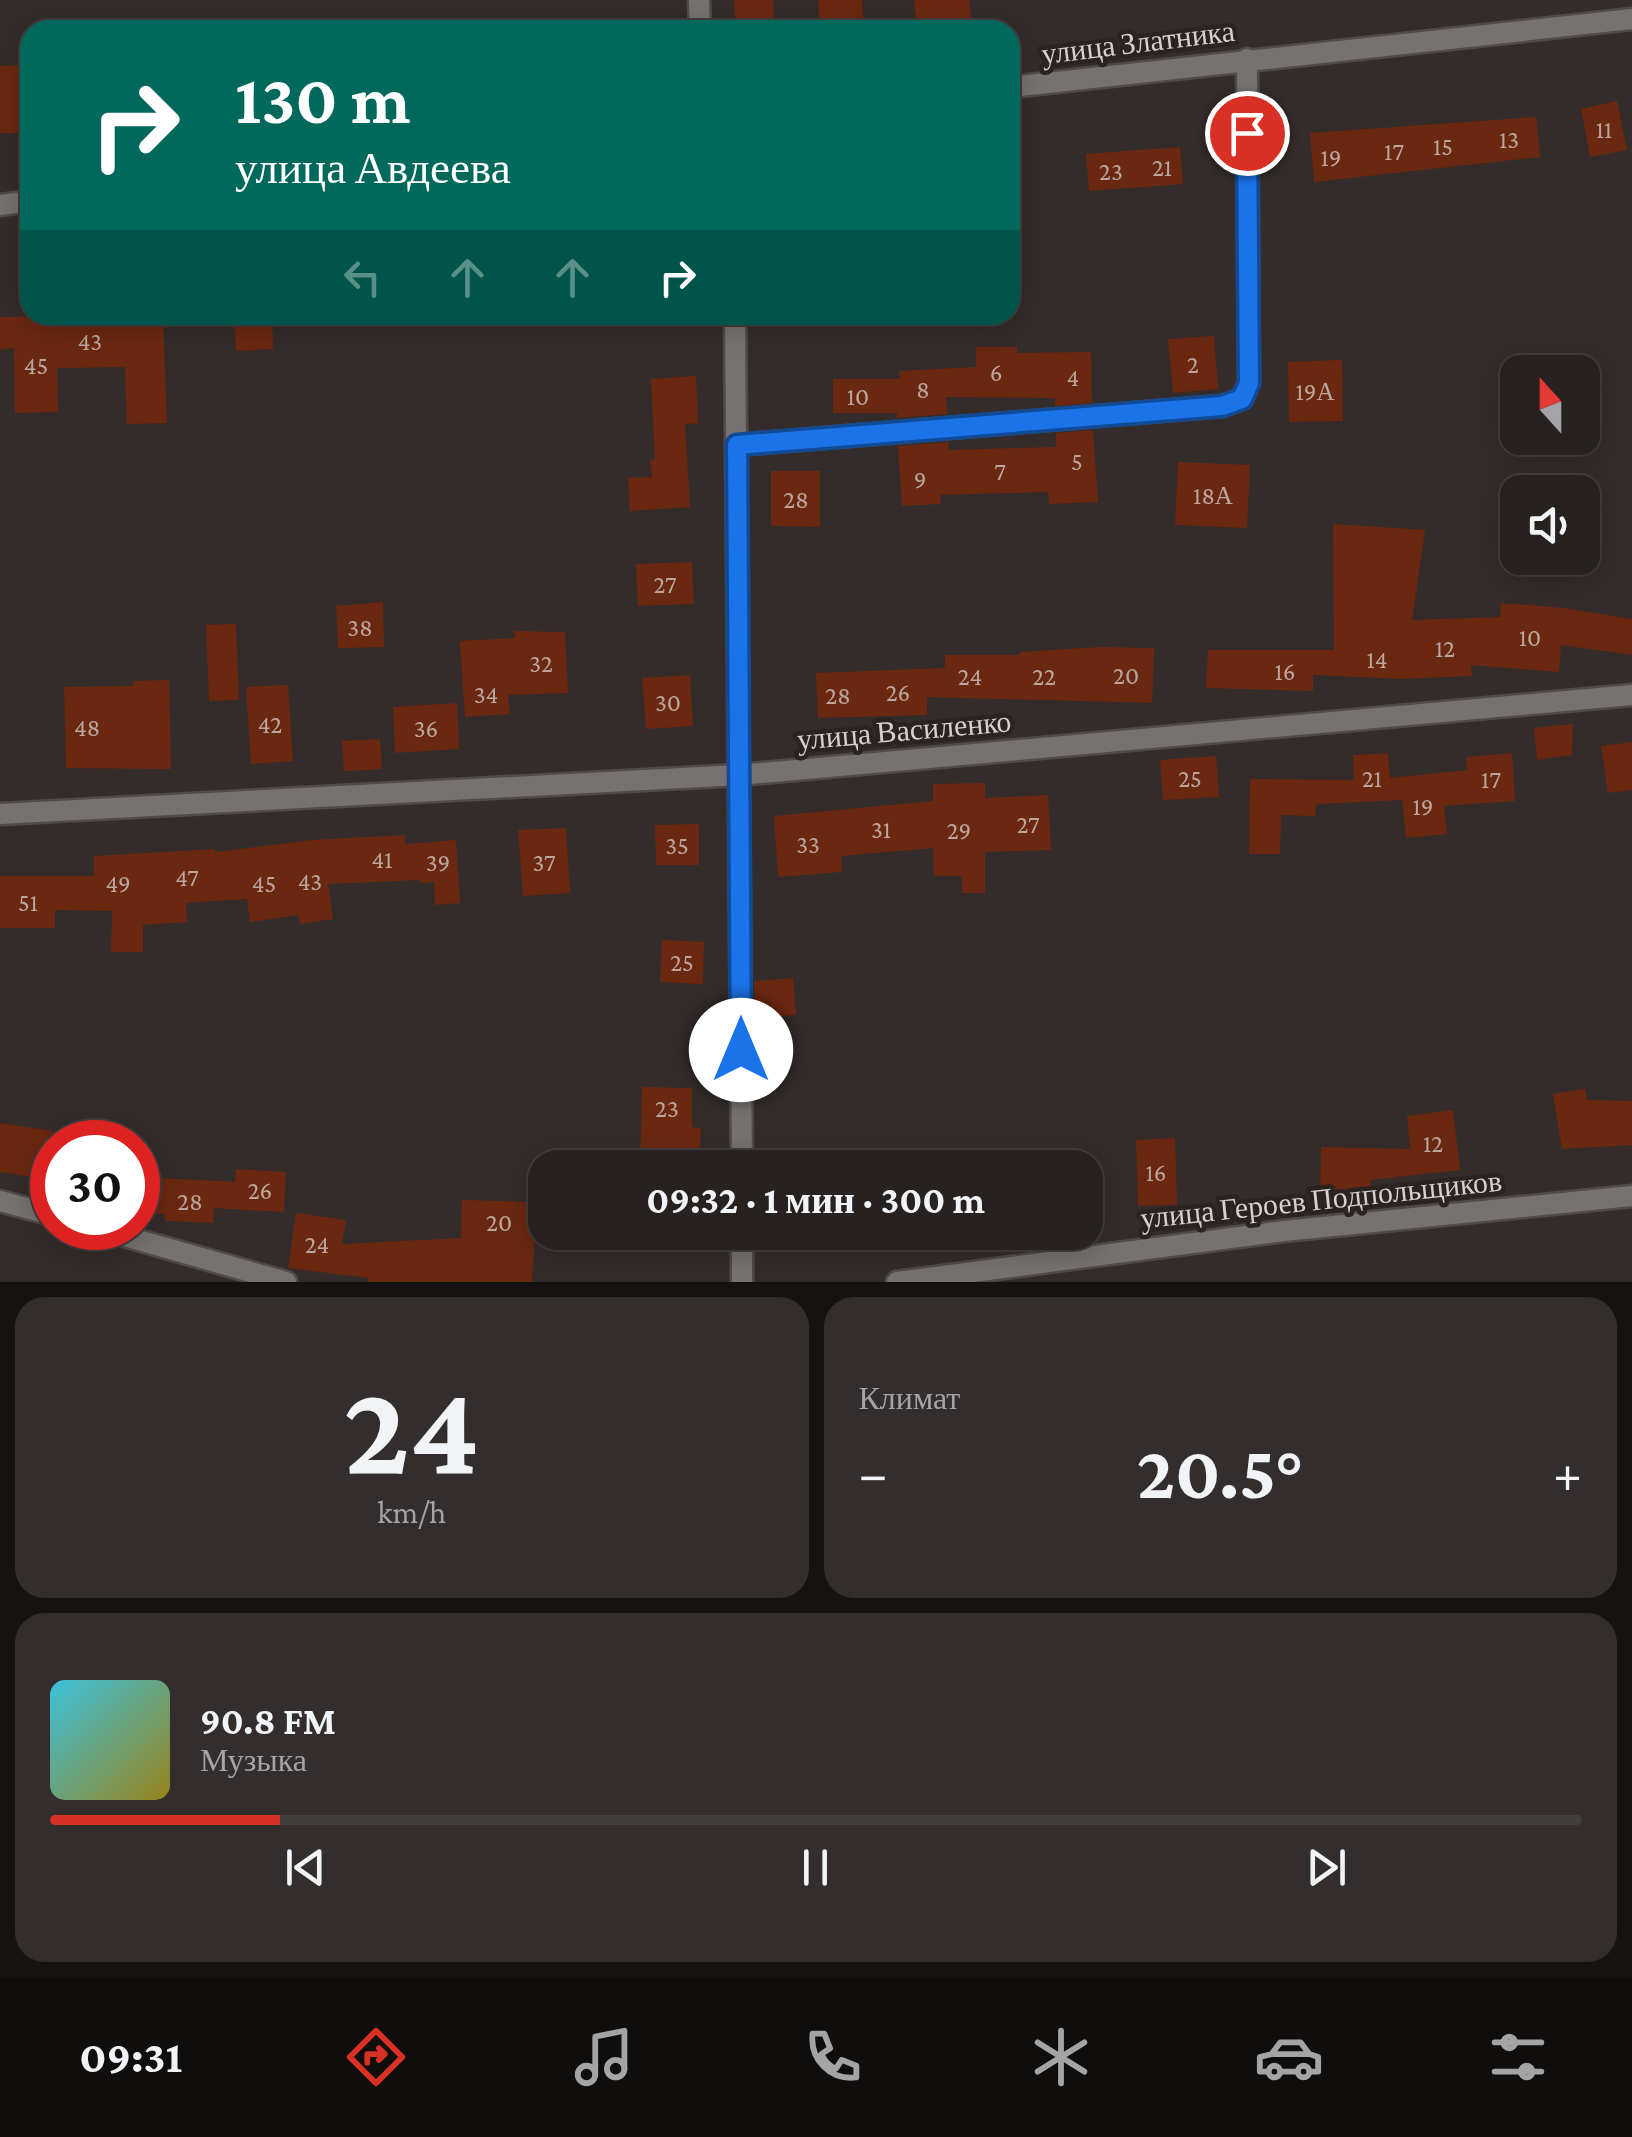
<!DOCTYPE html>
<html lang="ru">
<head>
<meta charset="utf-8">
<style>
	:root { --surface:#272120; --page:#332e2d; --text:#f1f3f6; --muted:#a4a3a5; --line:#433e3e; --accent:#d93025 }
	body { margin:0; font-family:"Crimson Pro",serif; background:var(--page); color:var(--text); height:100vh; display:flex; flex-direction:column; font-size:38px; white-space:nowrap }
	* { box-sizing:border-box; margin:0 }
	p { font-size:32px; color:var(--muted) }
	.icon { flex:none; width:55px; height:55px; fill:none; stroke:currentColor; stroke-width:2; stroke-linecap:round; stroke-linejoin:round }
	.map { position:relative; height:1282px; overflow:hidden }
	.drawer { display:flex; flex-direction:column; gap:15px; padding:15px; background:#151212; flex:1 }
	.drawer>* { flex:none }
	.top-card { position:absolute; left:20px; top:20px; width:1000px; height:305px; border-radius:30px; box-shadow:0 5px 25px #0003,0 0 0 2px var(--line); background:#00695c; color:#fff; overflow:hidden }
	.needle { width:65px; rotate:339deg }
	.fabs { position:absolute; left:1500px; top:355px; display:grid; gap:20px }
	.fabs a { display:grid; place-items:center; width:100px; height:100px; border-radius:20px; background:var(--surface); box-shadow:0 5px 25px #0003,0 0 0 2px var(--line); font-size:50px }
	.speed { position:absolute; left:30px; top:1120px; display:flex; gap:20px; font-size:50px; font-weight:700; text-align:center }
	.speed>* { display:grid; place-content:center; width:130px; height:130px; border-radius:50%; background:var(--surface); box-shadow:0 5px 25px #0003,0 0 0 2px var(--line); line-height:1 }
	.speed .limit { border:15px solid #d22; background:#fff; color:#111 }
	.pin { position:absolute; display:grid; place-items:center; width:85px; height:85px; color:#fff; margin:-42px; border:5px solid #fff; border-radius:50%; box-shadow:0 2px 10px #0007 }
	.me { position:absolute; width:110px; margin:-55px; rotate:0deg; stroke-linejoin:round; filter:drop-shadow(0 0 8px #0008) }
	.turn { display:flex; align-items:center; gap:35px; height:210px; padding:0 50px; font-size:45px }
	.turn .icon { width:130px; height:130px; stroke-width:2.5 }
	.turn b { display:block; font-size:70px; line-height:85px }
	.lanes { display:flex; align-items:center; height:95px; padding:0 50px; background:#0003; justify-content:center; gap:50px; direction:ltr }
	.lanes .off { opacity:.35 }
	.big { font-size:75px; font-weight:700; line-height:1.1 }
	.drawer .card { flex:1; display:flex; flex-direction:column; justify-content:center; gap:15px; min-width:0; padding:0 35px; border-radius:30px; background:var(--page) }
	.drawer .dial { align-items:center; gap:0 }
	.dial b { font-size:130px; line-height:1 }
	.song { display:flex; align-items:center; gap:30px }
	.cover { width:120px; height:120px; border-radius:15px; background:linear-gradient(135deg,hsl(190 70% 55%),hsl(50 70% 35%)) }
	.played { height:10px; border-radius:5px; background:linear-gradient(90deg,var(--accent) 15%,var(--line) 15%) }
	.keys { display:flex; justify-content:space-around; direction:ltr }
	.heat { display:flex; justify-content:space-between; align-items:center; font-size:55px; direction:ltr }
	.drawer .tiles { flex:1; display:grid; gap:15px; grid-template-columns:1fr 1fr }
	.card:last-child { grid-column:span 2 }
	.trip { position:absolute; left:528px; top:1150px; width:575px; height:100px; border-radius:30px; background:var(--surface); box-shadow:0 5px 25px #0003,0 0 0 2px var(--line); font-weight:700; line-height:100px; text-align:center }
	.menu { display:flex; height:160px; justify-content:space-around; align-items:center; background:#100d0d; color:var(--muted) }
	.menu .icon { width:70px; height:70px }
	.menu .current { color:var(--accent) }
	.menu b { font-size:45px; color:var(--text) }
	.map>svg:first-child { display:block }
	.building { fill:#6b2810 }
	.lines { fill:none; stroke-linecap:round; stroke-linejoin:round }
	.street-casing { stroke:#514a48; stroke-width:25 }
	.street { stroke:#767271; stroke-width:20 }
	.route-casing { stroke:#114b97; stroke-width:25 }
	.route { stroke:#1a73e8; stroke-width:18 }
	.labels { text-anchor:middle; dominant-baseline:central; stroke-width:9; stroke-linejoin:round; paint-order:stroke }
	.number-label { font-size:25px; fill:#baa69e }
	.street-label { font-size:30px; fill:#d5d0ce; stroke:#2a2320 }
</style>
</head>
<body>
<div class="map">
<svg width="1632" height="1282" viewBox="0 0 1632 1282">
	<rect width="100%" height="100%" fill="#342c2a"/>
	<path class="building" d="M734,0H773L775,30H736Z
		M818,0H862L864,30H820Z
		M914,0H969L972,26L917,30Z
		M24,65L26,133H0V66Z
		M1617,101L1627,150L1590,157L1581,109Z
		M1536,117L1540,157L1314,182L1310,133Z
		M1180,147L1183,184L1089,191L1086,154Z
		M163,315L167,423L127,424L125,367L57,368L58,412L15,413L14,348L0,350V317Z
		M234,315H272L273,349L236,351Z
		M1214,336L1218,389L1173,393L1168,339Z
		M976,347H1017V353L1091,352L1092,403L1055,406V398L946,397L947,414L897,418V413H833V379H900L899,371L976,367Z
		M1342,360L1343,421L1289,422L1288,362Z
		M696,376L698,423L685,424L690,507L630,511L628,478L652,477L650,460L655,459L651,379Z
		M1093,430L1098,502L1049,504L1048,492L940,495L941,504L902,506L898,446L948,442L949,450L1056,447V433Z
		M1178,462L1250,465L1247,528L1175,525Z
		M771,471H820V527L771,526Z
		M1333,524L1425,530L1412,620L1500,617L1501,603L1564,608L1632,619V655L1561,645L1559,672L1471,665L1472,676L1401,679L1313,675V691L1206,688L1208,650H1334Z
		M692,562L694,604L638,606L636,564Z
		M383,602L384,647L338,648L336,606Z
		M236,624L239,700L209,701L206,625Z
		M514,631L565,632L568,693L508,695L510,714L465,717L460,641L515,638Z
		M1100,647L1154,648L1152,703L927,697V715L818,718L816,673L945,668V655H1020V652Z
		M690,675L693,726L646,729L642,678Z
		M169,680L171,769L66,768L64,687L133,686V681Z
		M288,685L293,761L251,764L246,687Z
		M457,703L459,749L395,753L393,707Z
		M1573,724L1572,755L1537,760L1534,728Z
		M380,739L382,769L344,771L342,741Z
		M1632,742V790L1608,793L1601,746Z
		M1388,753L1390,778L1467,770L1466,757L1512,753L1515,801L1444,806L1447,834L1406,838L1402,800L1316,804L1315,816L1281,815L1280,854H1249L1250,779L1354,780L1353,755Z
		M1216,756L1219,797L1163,800L1160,760Z
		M985,783V798L1048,795L1051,850L985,852V893H962V876H934L933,848L841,856L842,872L778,877L774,816L933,801V784Z
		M699,824V865H656L655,825Z
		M566,828L570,893L523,896L518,830Z
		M405,835V844L456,840L460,903L435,905L434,882L420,883V880L328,884L333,919L300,924L298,915L250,922L247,899L186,903L187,922L143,925V952H111L112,911L55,910V928H0V876H94V856L215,849V852L312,840Z
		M662,940L704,942L703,984L660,982Z
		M793,978L796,1015L755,1018L754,981Z
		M642,1087L692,1088V1127L701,1128L700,1154H692V1168H640Z
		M1585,1089L1587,1100L1632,1101V1145L1562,1149L1553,1094Z
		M1453,1110L1460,1170L1371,1180L1370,1201L1320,1200L1321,1147L1410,1149L1407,1116Z
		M0,1123L52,1131V1180L0,1172Z
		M1175,1138L1177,1205L1138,1206L1136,1140Z
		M236,1169L286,1172L284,1212L214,1208L213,1223L165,1221V1214L138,1213V1177L235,1182Z
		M462,1200L537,1202L532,1282H368V1278L288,1268L296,1213L346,1220L342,1244L461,1238Z"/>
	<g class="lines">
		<g class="street-casing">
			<path id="street" d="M699,0L700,30
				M1010,87L1632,19
				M0,205L30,201
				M735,315L742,1168
				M737,445L1222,406L1242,399L1249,383L1247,59
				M0,814L739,775L1632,695
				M0,1201L52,1215
				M96,1228L286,1282
				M742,1232V1282
				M897,1282L1284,1231L1632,1196"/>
		</g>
		<use href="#street" class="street"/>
	</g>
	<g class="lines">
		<g class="route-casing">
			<path id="route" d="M741,1050L737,445L1222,406L1242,399L1249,383L1247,133"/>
		</g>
		<use href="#route" class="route"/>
	</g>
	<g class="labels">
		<g class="number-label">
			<text x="1604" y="129">11</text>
			<text x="1509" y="139">13</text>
			<text x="1443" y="146">15</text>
			<text x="1394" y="151">17</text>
			<text x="1331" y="157">19</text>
			<text x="1162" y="167">21</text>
			<text x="1111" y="171">23</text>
			<text x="90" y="341">43</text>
			<text x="1193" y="364">2</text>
			<text x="36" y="365">45</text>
			<text x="996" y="372">6</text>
			<text x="1073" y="377">4</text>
			<text x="923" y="389">8</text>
			<text x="1315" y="391">19А</text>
			<text x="858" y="396">10</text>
			<text x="1077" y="461">5</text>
			<text x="1000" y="471">7</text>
			<text x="920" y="479">9</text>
			<text x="1213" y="495">18А</text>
			<text x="796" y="499">28</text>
			<text x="665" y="584">27</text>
			<text x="360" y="627">38</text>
			<text x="1530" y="637">10</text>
			<text x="1445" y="648">12</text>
			<text x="1377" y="659">14</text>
			<text x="541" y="663">32</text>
			<text x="1285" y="671">16</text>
			<text x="1126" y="675">20</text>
			<text x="970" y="676">24</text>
			<text x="1044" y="676">22</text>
			<text x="898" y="692">26</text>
			<text x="486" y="694">34</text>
			<text x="838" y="695">28</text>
			<text x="668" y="702">30</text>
			<text x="270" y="724">42</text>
			<text x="87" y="727">48</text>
			<text x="426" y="728">36</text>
			<text x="1190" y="778">25</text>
			<text x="1372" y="778">21</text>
			<text x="1491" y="779">17</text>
			<text x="1423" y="806">19</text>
			<text x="1028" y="824">27</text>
			<text x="881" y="829">31</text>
			<text x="959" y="830">29</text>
			<text x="808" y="844">33</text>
			<text x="677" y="845">35</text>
			<text x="382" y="859">41</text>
			<text x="438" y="862">39</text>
			<text x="544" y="862">37</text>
			<text x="187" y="877">47</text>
			<text x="310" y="881">43</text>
			<text x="118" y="883">49</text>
			<text x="264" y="883">45</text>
			<text x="28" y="902">51</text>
			<text x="682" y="962">25</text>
			<text x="667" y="1108">23</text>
			<text x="1433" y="1143">12</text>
			<text x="1156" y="1172">16</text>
			<text x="260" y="1190">26</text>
			<text x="190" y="1201">28</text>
			<text x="499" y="1222">20</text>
			<text x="317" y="1244">24</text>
		</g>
		<g class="street-label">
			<text transform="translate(1138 42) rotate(-7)">улица Златника</text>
			<text transform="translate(904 730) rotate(-5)">улица Василенко</text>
			<text transform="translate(1321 1199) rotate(-6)">улица Героев Подпольщиков</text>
		</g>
	</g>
</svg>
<div class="fabs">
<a><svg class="needle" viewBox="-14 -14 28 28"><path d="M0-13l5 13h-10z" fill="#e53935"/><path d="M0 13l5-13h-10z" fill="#a4a3a5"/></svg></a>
<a><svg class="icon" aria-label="sound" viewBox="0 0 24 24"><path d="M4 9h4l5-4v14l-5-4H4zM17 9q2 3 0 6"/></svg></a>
</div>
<div class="speed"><div class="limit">30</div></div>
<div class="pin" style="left:1247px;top:133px;background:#d93025"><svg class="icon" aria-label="arrive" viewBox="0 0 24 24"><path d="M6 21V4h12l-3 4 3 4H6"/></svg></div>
<svg class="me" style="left:741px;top:1050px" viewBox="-20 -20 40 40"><circle r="19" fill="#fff"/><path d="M0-13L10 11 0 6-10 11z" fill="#1a73e8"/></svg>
<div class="trip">09:32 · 1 мин · 300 m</div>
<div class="top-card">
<div class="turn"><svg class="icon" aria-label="right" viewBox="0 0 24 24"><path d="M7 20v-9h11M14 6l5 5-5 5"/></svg><div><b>130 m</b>улица Авдеева</div></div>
<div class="lanes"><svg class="icon off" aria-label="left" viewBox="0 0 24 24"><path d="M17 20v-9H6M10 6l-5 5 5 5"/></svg><svg class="icon off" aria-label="ahead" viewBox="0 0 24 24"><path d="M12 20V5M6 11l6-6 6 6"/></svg><svg class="icon off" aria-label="ahead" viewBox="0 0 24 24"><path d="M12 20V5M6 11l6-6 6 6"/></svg><svg class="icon" aria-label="right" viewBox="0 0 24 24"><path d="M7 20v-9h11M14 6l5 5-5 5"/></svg></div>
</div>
</div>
<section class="drawer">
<div class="tiles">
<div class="card dial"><b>24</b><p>km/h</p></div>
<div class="card"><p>Климат</p>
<div class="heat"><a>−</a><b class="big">20.5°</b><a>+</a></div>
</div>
<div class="card">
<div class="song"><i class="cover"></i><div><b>90.8 FM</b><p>Музыка</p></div></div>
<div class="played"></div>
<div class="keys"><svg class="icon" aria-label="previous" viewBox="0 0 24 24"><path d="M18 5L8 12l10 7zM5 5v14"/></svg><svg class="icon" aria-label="pause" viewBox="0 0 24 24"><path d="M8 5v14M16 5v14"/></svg><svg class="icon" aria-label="next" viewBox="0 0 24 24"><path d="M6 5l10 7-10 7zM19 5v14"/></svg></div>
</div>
</div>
</section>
<nav class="menu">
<b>09:31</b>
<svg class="icon current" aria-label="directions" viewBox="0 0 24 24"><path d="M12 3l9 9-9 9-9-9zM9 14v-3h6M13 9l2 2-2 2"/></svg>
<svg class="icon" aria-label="music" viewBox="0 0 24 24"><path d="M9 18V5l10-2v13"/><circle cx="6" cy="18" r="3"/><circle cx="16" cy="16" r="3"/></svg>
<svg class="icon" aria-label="phone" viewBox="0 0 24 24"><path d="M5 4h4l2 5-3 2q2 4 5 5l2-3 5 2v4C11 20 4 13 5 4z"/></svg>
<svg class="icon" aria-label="climate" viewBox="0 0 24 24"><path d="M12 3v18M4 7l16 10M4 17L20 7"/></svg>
<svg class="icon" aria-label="car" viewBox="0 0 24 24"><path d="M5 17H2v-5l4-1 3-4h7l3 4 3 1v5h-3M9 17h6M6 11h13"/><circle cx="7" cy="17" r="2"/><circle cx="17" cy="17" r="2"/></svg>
<svg class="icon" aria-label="filters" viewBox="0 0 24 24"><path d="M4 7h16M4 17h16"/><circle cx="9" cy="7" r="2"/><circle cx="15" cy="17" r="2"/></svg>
</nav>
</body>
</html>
